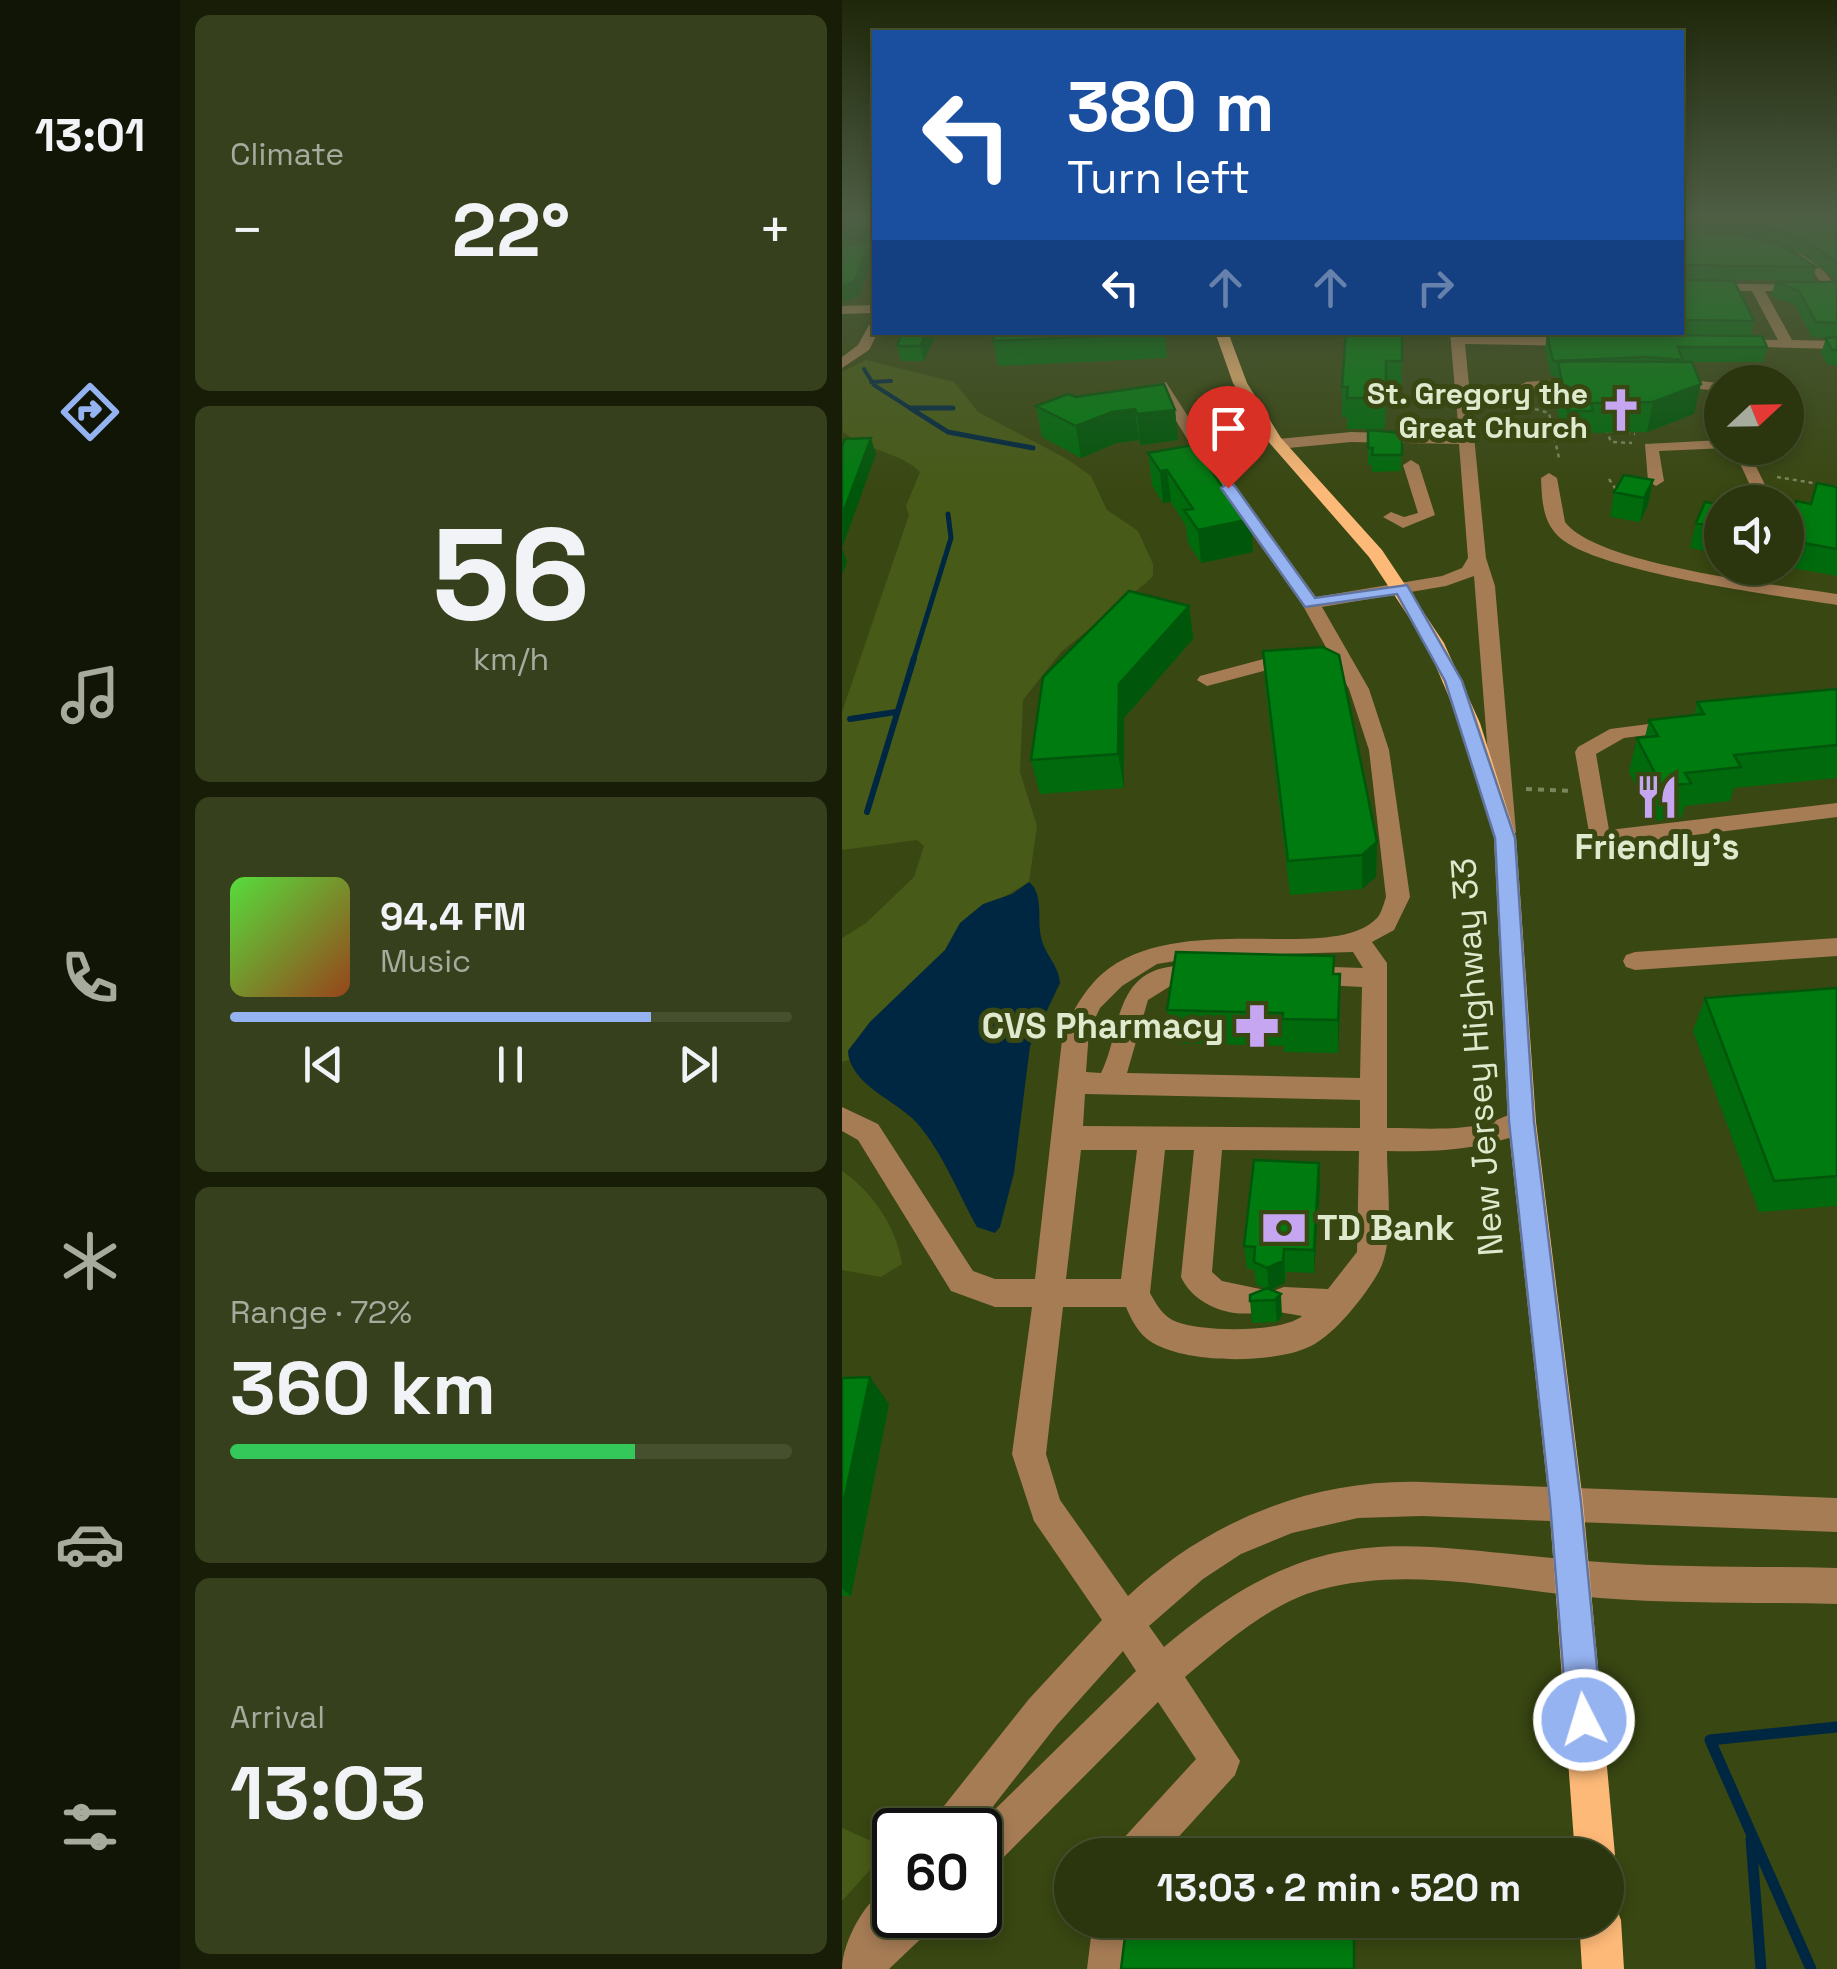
<!DOCTYPE html>
<html lang="en">
<head>
<meta charset="utf-8">
<style>
	:root { --surface:#2b350e; --page:#37401c; --text:#f1f3f6; --muted:#a6ab9e; --line:#47502e; --accent:#95b2f1 }
	body { margin:0; font-family:"Space Grotesk",sans-serif; background:var(--page); color:var(--text); height:100vh; display:flex; flex-direction:column; font-size:38px; white-space:nowrap }
	* { box-sizing:border-box; margin:0 }
	p { font-size:32px; color:var(--muted) }
	.icon { flex:none; width:55px; height:55px; fill:none; stroke:currentColor; stroke-width:2; stroke-linecap:round; stroke-linejoin:round }
	.map { position:relative; flex:1; overflow:hidden }
	.panel { display:flex; flex-direction:column; gap:15px; padding:15px; background:#181d08; width:662px }
	.panel>* { flex:none }
	.banner { position:absolute; left:30px; top:30px; width:812px; height:305px; border-radius:0px; box-shadow:0 5px 15px #0003,0 0 0 2px var(--line); background:#1a4fa0; color:#fff; overflow:hidden }
	.needle { width:65px; rotate:68deg }
	.controls { position:absolute; left:862px; top:365px; display:grid; gap:20px }
	.controls a { display:grid; place-items:center; width:100px; height:100px; border-radius:50%; background:var(--surface); box-shadow:0 5px 15px #0003,0 0 0 2px var(--line); font-size:50px }
	.speed { position:absolute; left:30px; top:1808px; display:flex; gap:20px; font-size:50px; font-weight:700; text-align:center }
	.speed>* { display:grid; place-content:center; width:130px; height:130px; border-radius:50%; background:var(--surface); box-shadow:0 5px 15px #0003,0 0 0 2px var(--line); line-height:1 }
	.speed .limit { border:5px solid #111; border-radius:15px; background:#fff; color:#111 }
	.pin { position:absolute; display:grid; place-items:center; width:85px; height:85px; color:#fff; margin:-102px -42px; border-radius:50% 50% 50% 0; rotate:-45deg; box-shadow:0 0 10px #0007 }
	.pin .icon { rotate:45deg }
	.me { position:absolute; width:110px; margin:-55px; rotate:355deg; stroke-linejoin:round; filter:drop-shadow(0 0 8px #0008) }
	.turn { display:flex; align-items:center; gap:35px; height:210px; padding:0 30px; font-size:45px }
	.turn .icon { width:130px; height:130px; stroke-width:2.5 }
	.turn b { display:block; font-size:70px; line-height:85px }
	.lanes { display:flex; align-items:center; height:95px; padding:0 30px; background:#0003; justify-content:center; gap:50px; direction:ltr }
	.lanes .off { opacity:.35 }
	.big { font-size:75px; font-weight:600; line-height:1.1 }
	.panel .card { flex:1; display:flex; flex-direction:column; justify-content:center; gap:15px; min-width:0; padding:0 35px; border-radius:15px; background:var(--page) }
	.panel .dial { align-items:center; gap:0 }
	.dial b { font-size:130px; line-height:1 }
	.song { display:flex; align-items:center; gap:30px }
	.cover { width:120px; height:120px; border-radius:15px; background:linear-gradient(135deg,hsl(110 70% 55%),hsl(20 70% 35%)) }
	.played { height:10px; border-radius:5px; background:linear-gradient(90deg,var(--accent) 75%,var(--line) 75%) }
	.keys { display:flex; justify-content:space-around; direction:ltr }
	.heat { display:flex; justify-content:space-between; align-items:center; font-size:55px; direction:ltr }
	.charge { height:15px; border-radius:8px; background:linear-gradient(90deg,#34c759 72%,var(--line) 0) }
	.trip { position:absolute; left:212px; top:1838px; width:570px; height:100px; border-radius:50px; background:var(--surface); box-shadow:0 5px 15px #0003,0 0 0 2px var(--line); font-weight:600; line-height:100px; text-align:center }
	main { display:flex; flex:1; min-height:0 }
	.dock { display:flex; flex-direction:column; width:180px; justify-content:space-around; align-items:center; background:#111506; color:var(--muted) }
	.dock .icon { width:70px; height:70px }
	.dock .on { color:var(--accent) }
	.dock b { font-size:45px; color:var(--text) }
	.map>svg:first-child { display:block }
	.green { fill:#485a17 }
	.water { fill:#002742 }
	.lines { fill:none; stroke-linecap:round; stroke-linejoin:round }
	.stream-far3 { stroke:#002742; stroke-width:4 }
	.stream-far2 { stroke:#002742; stroke-width:5 }
	.stream-far1 { stroke:#002742; stroke-width:6 }
	.stream { stroke:#002742; stroke-width:11 }
	.path-far1 { stroke:#79865b; stroke-width:2.5; stroke-dasharray:4 4; stroke-linecap:butt }
	.path { stroke:#79865b; stroke-width:4; stroke-dasharray:6 6; stroke-linecap:butt }
	.minor { fill:#a67c55; fill-rule:evenodd }
	.major { fill:#fdb978; fill-rule:evenodd }
	.wall { fill:#006a0d; fill-rule:evenodd }
	.shaded-wall { fill:#00560a }
	.building { fill:#007b0f; stroke:#00560a; stroke-width:2.5 }
	.route { fill:#95b2f1; stroke:#61749d; stroke-width:2.5 }
	.labels { text-anchor:middle; dominant-baseline:central; stroke-width:10; stroke-linejoin:round; paint-order:stroke }
	.far-poi-label { font-size:30px; font-weight:bold; fill:#dfe9cd; stroke:#394712; text-anchor:end }
	.poi-label { font-size:35px; font-weight:bold; fill:#dfe9cd; stroke:#394712 }
	.street-label { font-size:35px; fill:#dfe9cd; stroke:#394712 }
</style>
</head>
<body>
<main>
<nav class="dock">
<b>13:01</b>
<svg class="icon on" aria-label="directions" viewBox="0 0 24 24"><path d="M12 3l9 9-9 9-9-9zM9 14v-3h6M13 9l2 2-2 2"/></svg>
<svg class="icon" aria-label="music" viewBox="0 0 24 24"><path d="M9 18V5l10-2v13"/><circle cx="6" cy="18" r="3"/><circle cx="16" cy="16" r="3"/></svg>
<svg class="icon" aria-label="phone" viewBox="0 0 24 24"><path d="M5 4h4l2 5-3 2q2 4 5 5l2-3 5 2v4C11 20 4 13 5 4z"/></svg>
<svg class="icon" aria-label="climate" viewBox="0 0 24 24"><path d="M12 3v18M4 7l16 10M4 17L20 7"/></svg>
<svg class="icon" aria-label="car" viewBox="0 0 24 24"><path d="M5 17H2v-5l4-1 3-4h7l3 4 3 1v5h-3M9 17h6M6 11h13"/><circle cx="7" cy="17" r="2"/><circle cx="17" cy="17" r="2"/></svg>
<svg class="icon" aria-label="filters" viewBox="0 0 24 24"><path d="M4 7h16M4 17h16"/><circle cx="9" cy="7" r="2"/><circle cx="15" cy="17" r="2"/></svg>
</nav>
<section class="panel">
<div class="card"><p>Climate</p>
<div class="heat"><a>−</a><b class="big">22°</b><a>+</a></div>
</div>
<div class="card dial"><b>56</b><p>km/h</p></div>
<div class="card">
<div class="song"><i class="cover"></i><div><b>94.4 FM</b><p>Music</p></div></div>
<div class="played"></div>
<div class="keys"><svg class="icon" aria-label="previous" viewBox="0 0 24 24"><path d="M18 5L8 12l10 7zM5 5v14"/></svg><svg class="icon" aria-label="pause" viewBox="0 0 24 24"><path d="M8 5v14M16 5v14"/></svg><svg class="icon" aria-label="next" viewBox="0 0 24 24"><path d="M6 5l10 7-10 7zM19 5v14"/></svg></div>
</div>
<div class="card"><p>Range · 72%</p><b class="big">360 km</b><div class="charge"></div></div>
<div class="card"><p>Arrival</p><b class="big">13:03</b></div>
</section>
<div class="map">
<svg width="995" height="1969" viewBox="0 0 995 1969">
	<rect width="100%" height="100%" fill="#394712"/>
	<path class="green" d="M24,360L112,382L136,412L225,459L249,476L265,510L296,531L311,564V576L304,583L219,652L181,700L178,772L195,826L187,882L118,923L103,950L28,1022L6,1050L7,1060L0,1062V938L24,923L72,877L82,846L75,840L0,850V712L67,515L64,506L78,472C57,451 24,451 1,432L0,372Z
		M0,1171C30,1191 55,1228 60,1264L39,1277L0,1270Z
		M0,1828L47,1849L0,1901Z"/>
	<path class="water" d="M187,882C202,894 195,919 199,937C202,954 217,965 218,983L188,1046L172,1173L158,1227L153,1233L135,1227C116,1193 101,1153 75,1123C54,1100 8,1085 6,1051L28,1022L103,950L118,923L141,904L170,894Z"/>
	<g class="lines">
		<path class="stream-far3" d="M22,369L32,385L71,410
			M29,382L49,381
			M71,408H111"/>
		<path class="stream-far2" d="M68,408L106,432L191,448
			M71,408H111
			M71,661L109,538L106,514"/>
		<path class="stream-far1" d="M8,719L54,712
			M25,812L72,658"/>
		<path class="stream" d="M909,1839L919,1969
			M969,1969L868,1740L995,1727"/>
		<path class="path-far1" d="M693,409L707,413L717,458
			M764,429L769,442L790,443
			M768,431L793,434
			M935,477L995,487
			M767,479L775,491"/>
		<path class="path" d="M684,789L729,791"/>
		<path class="minor" d="M939,250C962,251 988,270 994,292H986L972,273L939,256Z
			M840,283L969,285L971,288L965,292L923,291L950,340L995,341V349L885,346L883,343L890,339L936,340L910,291H840Z
			M32,305V313L0,314V306Z
			M32,324V332H36L27,350L0,368V357L16,345L27,325Z
			M608,332L735,338L742,342L735,346L623,344L644,558L653,586L674,832L671,837H655L652,832L632,576L604,586L480,607L527,689L547,750L568,897L552,930L530,942L545,963V1128C577,1128 611,1131 643,1124C660,1120 673,1108 690,1114L694,1122L690,1130C638,1150 600,1152 545,1151C545,1185 553,1245 536,1273C523,1296 493,1334 469,1346C433,1364 347,1364 311,1343C297,1335 290,1321 284,1307H221L204,1454L218,1500L286,1596C367,1520 470,1479 580,1482L995,1498V1532L580,1516L516,1518L450,1533L399,1554L361,1579L307,1626L322,1647C488,1508 564,1549 758,1562C837,1568 916,1566 995,1568V1604C916,1602 836,1604 758,1598C664,1591 570,1565 477,1590C427,1604 382,1644 343,1677L398,1761L393,1775L320,1855H273L279,1841L354,1759L316,1702L152,1867L138,1873V1830H88L94,1816L187,1699L260,1620L192,1521L170,1454L190,1307H153L109,1291L16,1140L0,1131V1107L36,1124L131,1271L153,1279H193L221,1031C232,1010 242,990 260,974C337,908 491,965 535,918C539,914 542,903 544,897L527,750L507,689L460,604L360,463L312,385L324,382L375,462L474,597L600,576L620,568L626,558L617,444L509,442L436,449L428,444L436,439L509,432L617,435ZM511,952L521,968L463,966L454,968L451,975L454,982L463,984L520,987L518,1078L285,1073L306,1000L330,985L372,979L375,972L372,965C359,961 346,964 333,966C271,972 280,1030 259,1073L244,1072L247,1031L258,1008L280,986L315,964L364,956ZM243,1094L518,1100V1128L241,1126ZM239,1150H295L279,1279H224ZM323,1150H352L339,1277C352,1306 394,1321 423,1310L427,1301L431,1311L460,1316C440,1333 360,1332 335,1322C322,1318 314,1304 308,1293ZM380,1150L517,1151L515,1252L486,1289L442,1287L431,1291L427,1300L423,1290L380,1281L370,1272ZM281,1651L294,1671L134,1828L214,1726Z
			M744,377L749,378V384L684,390L677,386L684,382Z
			M824,378L879,383L880,406L875,405L868,390L819,385L817,382Z
			M880,440V448H885L817,451L822,481L814,486L806,481L803,444Z
			M891,448H905L926,491L924,494H912Z
			M569,460L577,465L593,515L561,528L541,517L549,512L562,517L576,513L561,465Z
			M707,473L715,478L723,522C755,565 937,585 995,594V605C938,596 752,572 716,536C700,520 700,499 699,478Z
			M452,651L459,653V661L365,686L355,680L358,676Z
			M838,720L845,722V730L782,738L754,754L767,830L995,803V817L757,847L749,844L733,752L736,747L768,729Z
			M995,938V956L793,970L784,967L781,961L784,955L793,952Z
			M52,1884V1915H94L88,1930L47,1969H0C0,1942 25,1895 52,1884Z
			M251,1920H293L287,1969H245Z"/>
		<path class="major" d="M373,332H386L405,383L439,438L540,550L602,643L638,723L674,837L694,1122L741,1502L773,1855L765,1870V1855H733L707,1502L666,1122L652,837L618,723L584,643L527,557L425,440L391,383Z
			M765,1902L773,1905L779,1920L782,1969H740L737,1920H765Z"/>
	</g>
	<path class="wall" d="M32,217V264L28,265L17,296L0,302V245Z
		M840,217H995V280L961,255L947,250L974,267L971,281L842,279L912,321L909,336L699,333L840,332ZM841,230L893,235L843,232Z
		M933,282H995V365H986L979,353L984,338L970,337L953,305L929,296Z
		M60,332H100L94,334L82,361H59L55,346Z
		M323,332L325,358L156,366L151,341Z
		M504,332L560,361L559,391H544L543,429H505V417H500V387Z
		M705,334L925,347L921,362H850L852,414L805,432L747,433L746,441H721L712,392L714,376H709L703,349Z
		M234,397L333,410L336,440L298,445L297,440L274,443L239,458L200,437L194,406Z
		M526,430L560,433L559,471L530,472V465H526Z
		M306,453L369,462V471L390,501L409,519L411,552L359,563L346,543L344,526L329,502L321,503L310,485Z
		M811,480L806,505L798,522L768,517L772,492Z
		M995,487V576L945,567V517L949,518Z
		M880,505V554L848,548L854,523Z
		M347,606L351,639L282,718V788L198,794L189,760Z
		M421,651L535,842L534,877L520,889L448,895L423,685Z
		M995,689V778L892,788L888,801L843,806L839,818L811,821L787,772L795,738L803,737L807,720L852,716L855,702Z
		M492,974L498,1008L496,1053L442,1052V1046L331,1043L325,1010Z
		M995,988V1206L917,1212L851,1031L863,998Z
		M478,1187L472,1273L444,1272L443,1283L428,1290L440,1316L435,1322L410,1323L408,1301L424,1289L414,1284L412,1269H405L402,1246Z
		M0,1378L47,1404L9,1596H0Z"/>
	<path class="shaded-wall" d="M28,228L32,242L0,245V231Z
		M24,250L28,265L17,296L0,302V286Z
		M84,332H94V334L82,361L78,346Z
		M859,384L852,414L805,432L811,402Z
		M293,409L297,440L274,443L239,458L234,426L270,412Z
		M333,410L336,440L298,445L295,414Z
		M29,438L34,454L0,548V516Z
		M325,470L329,502L321,503L318,471Z
		M811,480L806,505L798,522L802,498Z
		M409,519L411,552L359,563L356,530Z
		M0,548L5,562L0,575Z
		M347,606L351,639L282,718V788L276,754L277,684Z
		M535,842L534,877L520,889V855Z
		M498,974V1008L496,1053V1020Z
		M477,1163L478,1187L472,1273V1250Z
		M442,1249L443,1283L427,1290L425,1268Z
		M439,1294L440,1316L435,1322L433,1300Z
		M28,1377L47,1404L9,1596L0,1588V1510Z"/>
	<path class="building" d="M0,217H32V243L30,250H24L13,281L0,286V245L29,243L32,239L28,228L0,231Z
		M840,217H995V235L992,236L995,237V263L965,241L908,222L843,217L840,225Z
		M840,230L843,232L900,235L936,243L974,267L843,265L840,274Z
		M840,278L843,280L892,281L912,321L840,320Z
		M933,282H995V323L974,322L957,291Z
		M60,332H84L78,346H55Z
		M152,332H322V333L151,341Z
		M504,332H560V361H544V398H505L506,387H500Z
		M705,334L920,336L925,347H836L841,360L806,357L711,361Z
		M995,337V350H990L983,338Z
		M734,361L850,362L859,384L811,402L749,403L751,411H726L716,362Z
		M322,384L333,410L295,414L293,409L270,412L234,426L194,406L226,394L234,397Z
		M526,430L560,433V455H530L531,448H526Z
		M29,438L0,516V446L3,439Z
		M356,444L369,462L364,463L390,501L395,500L409,519L356,530L342,510L351,509L325,470L318,471L306,453Z
		M782,475L811,480L802,498L772,492Z
		M975,483L995,487V549L945,540V517L949,518L954,501L969,504Z
		M863,502L880,505V528L854,523Z
		M287,591L347,606L277,684L276,754L189,760L201,677Z
		M481,647L497,655L535,842L520,855L446,861L421,651Z
		M995,689V745L892,755L899,767L843,773L849,783L820,787L795,738L816,736L807,720L862,714L855,702Z
		M334,952L492,956L491,974H498L496,1020L440,1019L441,1013L325,1010Z
		M995,988V1176L932,1181L863,998Z
		M412,1160L477,1163L472,1250L442,1249L441,1261L425,1268L412,1262L413,1247L402,1246Z
		M425,1288L439,1294L433,1300L408,1301V1295Z
		M28,1377L0,1510V1378Z
		M285,1920L512,1928V1969H279Z"/>
	<linearGradient id="sky" x2="0" y2="1"><stop stop-color="#1f270a"/><stop offset="0.44" stop-color="#4e5e44"/><stop offset="1" stop-color="#4e5e44" stop-opacity="0"/></linearGradient>
	<rect width="995" height="492" fill="url(#sky)"/>
	<path class="route" d="M386,483L392,485L473,598L565,585L620,681L673,838L692,1122L739,1502L760,1720L755,1732L742,1737L730,1732L725,1720L708,1502L667,1122L653,838L603,681L555,594L463,607L379,488Z"/>
	<defs>
		<g id="church-bare" transform="scale(3.45)"><path d="M-1.2-6h2.4v3.5h3.3v2.4h-3.3V6h-2.4V-.1h-3.3v-2.4h3.3Z" fill="#c6a6f0" stroke="#394712" stroke-width="2.5" paint-order="stroke"/></g>
		<g id="restaurant-bare" transform="scale(3.45)"><path d="M-5-6h1v4h1v-4h1v4h1v-4h1v5L-1.5 .5V6h-2V.5L-5-1ZM5-6V6H3V1.5H1.5Q1.5-4 5-6Z" fill="#c6a6f0" stroke="#394712" stroke-width="2.5" paint-order="stroke"/></g>
		<g id="pharmacy-bare" transform="scale(3.45)"><path d="M-2-6h4v4h4v4h-4v4h-4v-4h-4v-4h4Z" fill="#c6a6f0" stroke="#394712" stroke-width="2.5" paint-order="stroke"/></g>
		<g id="bank-bare" transform="scale(3.45)"><path d="M-6-4H6V4H-6ZM0-2.3a2.3 2.3 0 1 0 0 4.6a2.3 2.3 0 1 0 0-4.6Z" fill="#c6a6f0" stroke="#394712" stroke-width="2.5" paint-order="stroke"/></g>
	</defs>
	<g fill-rule="evenodd">
		<use href="#church-bare" x="779" y="410"/>
		<use href="#restaurant-bare" x="815" y="797"/>
		<use href="#pharmacy-bare" x="415" y="1026"/>
		<use href="#bank-bare" x="442" y="1228"/>
	</g>
	<g class="labels">
		<g class="far-poi-label">
			<text x="746" y="393">St. Gregory the<tspan x="746" dy="34">Great Church</tspan></text>
		</g>
		<g class="poi-label">
			<text x="815" y="847">Friendly's</text>
			<text x="382" y="1026" text-anchor="end">CVS Pharmacy</text>
			<text x="475" y="1228" text-anchor="start">TD Bank</text>
		</g>
		<g class="street-label">
			<text transform="translate(635 1057) rotate(-94)">New Jersey Highway 33</text>
		</g>
	</g>
</svg>
<div class="controls">
<a><svg class="needle" viewBox="-14 -14 28 28"><path d="M0-13l5 13h-10z" fill="#e53935"/><path d="M0 13l5-13h-10z" fill="#a6ab9e"/></svg></a>
<a><svg class="icon" aria-label="sound" viewBox="0 0 24 24"><path d="M4 9h4l5-4v14l-5-4H4zM17 9q2 3 0 6"/></svg></a>
</div>
<div class="speed"><div class="limit">60</div></div>
<div class="pin" style="left:386px;top:488px;background:#d93025"><svg class="icon" aria-label="arrive" viewBox="0 0 24 24"><path d="M6 21V4h12l-3 4 3 4H6"/></svg></div>
<svg class="me" style="left:742px;top:1720px" viewBox="-20 -20 40 40"><circle r="17" fill="#95b2f1" stroke="#fff" stroke-width="3"/><path d="M0-11L8 9 0 5-8 9z" fill="#fff"/></svg>
<div class="trip">13:03 · 2 min · 520 m</div>
<div class="banner">
<div class="turn"><svg class="icon" aria-label="left" viewBox="0 0 24 24"><path d="M17 20v-9H6M10 6l-5 5 5 5"/></svg><div><b>380 m</b>Turn left</div></div>
<div class="lanes"><svg class="icon" aria-label="left" viewBox="0 0 24 24"><path d="M17 20v-9H6M10 6l-5 5 5 5"/></svg><svg class="icon off" aria-label="ahead" viewBox="0 0 24 24"><path d="M12 20V5M6 11l6-6 6 6"/></svg><svg class="icon off" aria-label="ahead" viewBox="0 0 24 24"><path d="M12 20V5M6 11l6-6 6 6"/></svg><svg class="icon off" aria-label="right" viewBox="0 0 24 24"><path d="M7 20v-9h11M14 6l5 5-5 5"/></svg></div>
</div>
</div>
</main>
</body>
</html>
